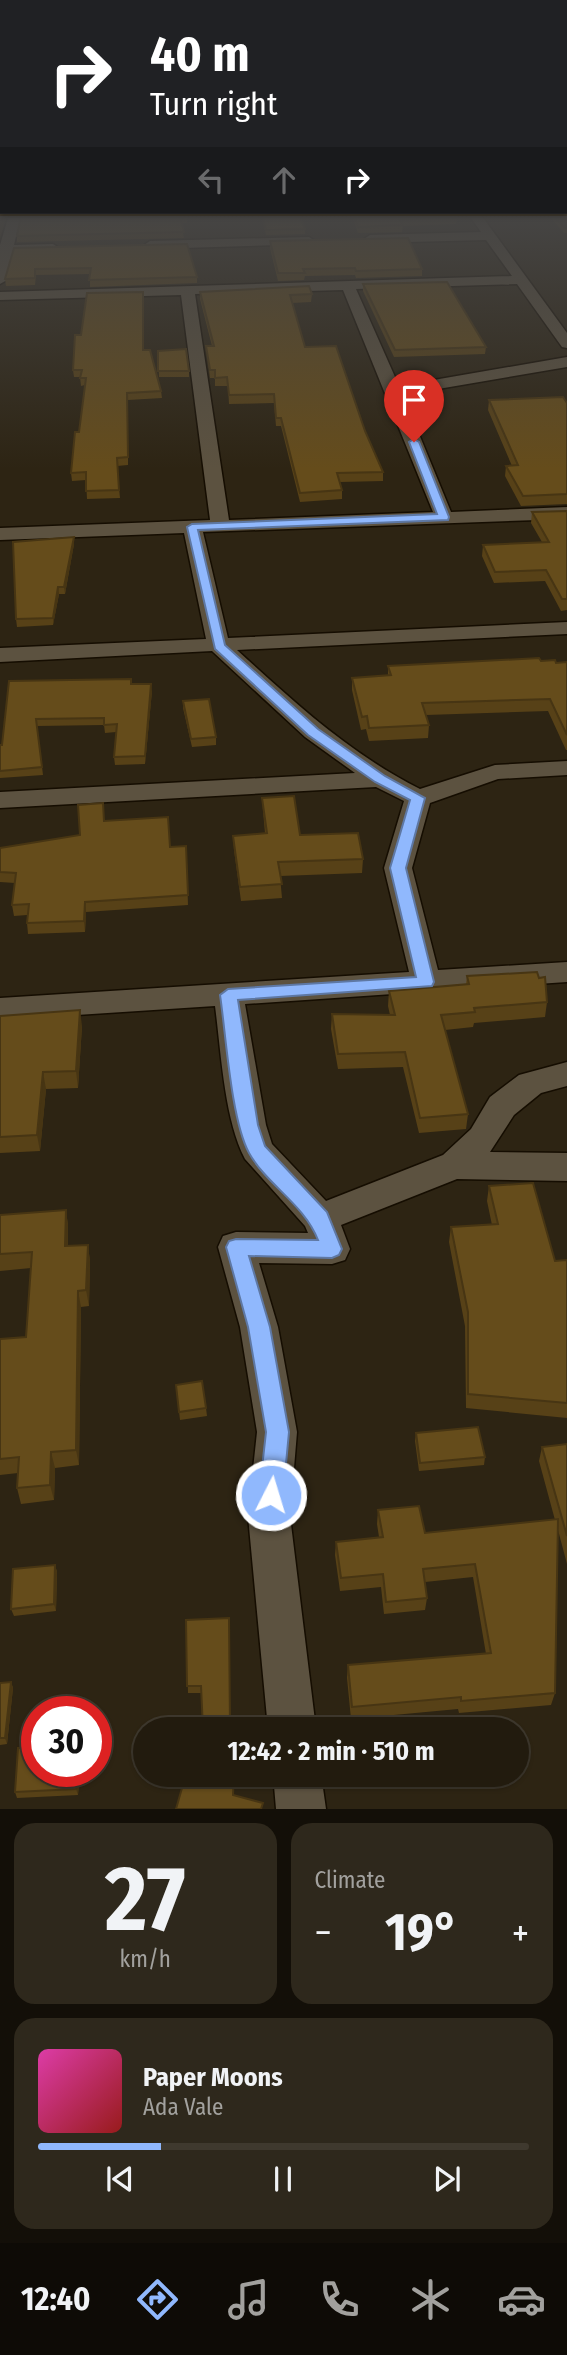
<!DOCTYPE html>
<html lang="en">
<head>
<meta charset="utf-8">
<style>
	:root { --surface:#221b0e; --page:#2e281c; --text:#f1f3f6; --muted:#a2a19e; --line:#3f392e; --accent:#90b8fd }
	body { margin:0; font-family:"Fira Sans Condensed",sans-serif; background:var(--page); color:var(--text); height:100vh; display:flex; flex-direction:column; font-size:26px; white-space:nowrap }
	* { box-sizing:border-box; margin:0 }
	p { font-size:23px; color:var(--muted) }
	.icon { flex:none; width:38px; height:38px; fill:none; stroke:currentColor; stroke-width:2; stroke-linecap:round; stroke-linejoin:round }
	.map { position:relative; height:1809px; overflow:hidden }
	.details { display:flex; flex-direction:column; gap:14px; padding:14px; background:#130f08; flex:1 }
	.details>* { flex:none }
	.banner { position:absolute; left:0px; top:0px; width:567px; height:214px; box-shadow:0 2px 5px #0004,0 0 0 2px var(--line); background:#202124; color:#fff; overflow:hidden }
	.speed { position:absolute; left:21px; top:1696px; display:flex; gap:14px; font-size:35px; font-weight:700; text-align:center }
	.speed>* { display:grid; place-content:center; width:91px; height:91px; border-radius:50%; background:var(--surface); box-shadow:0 2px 5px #0004,0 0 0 2px var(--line); line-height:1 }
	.speed .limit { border:10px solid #d22; background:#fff; color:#111 }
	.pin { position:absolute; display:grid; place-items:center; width:60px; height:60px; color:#fff; margin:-72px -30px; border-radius:50% 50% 50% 0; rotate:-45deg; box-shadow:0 0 7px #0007 }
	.pin .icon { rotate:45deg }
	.me { position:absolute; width:77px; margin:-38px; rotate:5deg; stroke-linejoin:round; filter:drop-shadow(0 0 5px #0008) }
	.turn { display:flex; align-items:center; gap:24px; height:147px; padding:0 35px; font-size:32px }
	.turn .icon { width:91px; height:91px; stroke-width:2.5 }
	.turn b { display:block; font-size:49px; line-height:60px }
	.lanes { display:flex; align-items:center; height:66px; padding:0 35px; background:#0003; justify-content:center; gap:35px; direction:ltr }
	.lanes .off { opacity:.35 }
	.big { font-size:52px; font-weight:700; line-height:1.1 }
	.details .card { flex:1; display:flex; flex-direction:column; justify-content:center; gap:10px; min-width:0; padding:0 24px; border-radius:21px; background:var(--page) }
	.details .dial { align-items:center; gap:0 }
	.dial b { font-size:91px; line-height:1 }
	.song { display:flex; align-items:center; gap:21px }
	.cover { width:84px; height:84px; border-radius:10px; background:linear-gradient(135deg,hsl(320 70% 55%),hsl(0 70% 35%)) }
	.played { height:7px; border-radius:4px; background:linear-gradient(90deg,var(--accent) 25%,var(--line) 25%) }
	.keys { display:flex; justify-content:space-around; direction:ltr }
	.heat { display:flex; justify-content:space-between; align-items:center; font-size:38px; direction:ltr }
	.details .tiles { flex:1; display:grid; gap:14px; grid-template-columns:1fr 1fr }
	.card:last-child { grid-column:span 2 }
	.trip { position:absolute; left:133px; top:1717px; width:396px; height:70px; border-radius:35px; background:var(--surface); box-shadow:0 2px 5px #0004,0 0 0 2px var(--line); font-weight:700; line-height:70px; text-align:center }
	.dock { display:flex; height:112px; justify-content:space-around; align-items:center; background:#0e0b06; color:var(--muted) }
	.dock .icon { width:49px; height:49px }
	.dock .current { color:var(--accent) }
	.dock b { font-size:32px; color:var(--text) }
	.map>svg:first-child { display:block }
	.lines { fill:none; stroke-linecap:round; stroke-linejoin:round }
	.minor-casing { stroke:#150d01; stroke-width:3 }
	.minor { fill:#5c5240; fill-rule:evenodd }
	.wall { fill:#574117 }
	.shaded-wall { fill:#473513 }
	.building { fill:#654c1b; stroke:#473513; stroke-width:2 }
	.route { fill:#90b8fd; stroke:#5e78a4; stroke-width:2 }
</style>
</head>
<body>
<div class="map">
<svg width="567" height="1809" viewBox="0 0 567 1809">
	<rect width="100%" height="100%" fill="#2d2413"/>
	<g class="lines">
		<g class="minor-casing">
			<path id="minor" d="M9,215H21L14,245L53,244L59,248L53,252L13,253L7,280L0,284V245Z
				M469,215H481L567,333V348L562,347L517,284L356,289L399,386L567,357V367L403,395L451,512L567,507V519L203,532L228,638L567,622V634L237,650C294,702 350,754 420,789L495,765L567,761V775L498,779L430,803L412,868L438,970L567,962V982L245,1004L266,1125L272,1144L326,1201L443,1155L471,1129L490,1097L519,1075L567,1062V1086L541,1093L514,1115L490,1152L567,1153V1181L457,1179L341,1225L350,1249L345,1260L332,1264L259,1263L278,1327L297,1432L290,1516L316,1729H268L248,1516L257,1432L240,1327L218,1247L223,1236L236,1232L308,1233L305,1226L245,1159C224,1119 221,1051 215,1006L0,1020V998L409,972L384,868L404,801L376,787L0,808V792L355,773L305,737L212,651L0,662V648L206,639L184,533L0,540V528L210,520L181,295L0,300V292L512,276L486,240L370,243L364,239L370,235L481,232ZM343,290L433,512L229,520L195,294Z
				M309,237L315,241L313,244L150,249L144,245L150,241Z
				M273,1774H321L326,1809H276Z"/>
		</g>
		<use href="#minor" class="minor"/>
	</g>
	<path class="wall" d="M21,215L187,217V223H181L184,238L17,242V236Z
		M261,215H299L305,229V234L266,235Z
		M352,215H455L457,218L456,224L403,226L402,232L358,233Z
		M548,215H567V233H564Z
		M270,241L422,269V276L356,278L355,275L305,276L304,280L278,281L270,248Z
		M14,248L197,277V283L90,287V274L36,275L35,285L6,286L5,279Z
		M363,284L486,347L485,354L394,357L363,291Z
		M200,292L312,294L311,302L292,303L305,347L365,431L383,472V481L340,482L342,490V499L300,502L281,426H276L274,403L229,404L228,386H215V378H210L206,346H212L200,299Z
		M143,350L161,391L162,398L128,400V465L117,466L120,498L87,499L86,480L72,481L71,473L79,432L85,385L81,386L80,377H74L73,370Z
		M158,351L189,371V377H159Z
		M489,400L567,403V504L521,506L505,476L506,466H512L488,410Z
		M567,511V610L561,611L545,581L494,583L482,556L483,545L542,542L531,523L532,512Z
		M74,537V544L65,594H59L53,625L17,627L16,619Z
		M541,661L556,663L567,662V750H566L548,711L426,715L429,725L428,738L369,741L366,729L361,730L352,690V678L388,676V666Z
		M131,679L132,684L152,691L145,764L115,765L114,757L116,732L105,733L104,725L37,726L43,775L0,778V745H2L9,681Z
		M183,701L216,737V745L192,747L183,708Z
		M262,798L300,835L363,859L362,873L280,876L282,898L241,901L234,850L233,836L265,833L263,811Z
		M105,821L170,847L186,846L188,905L86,912L85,932L28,934L27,923V915L14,916L12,905L15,883L0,882V848L80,835Z
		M467,976L547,1002L545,1017L474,1023L473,1027L445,1030L468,1114L466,1129L419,1133L403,1067L338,1069L331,1029L332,1014L390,1015L388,1006L389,991L466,984Z
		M0,1016L82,1026L78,1088L46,1089L40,1151L0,1153Z
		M489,1186L555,1261L567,1260V1418L466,1408L465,1326L449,1242L451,1227L492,1225L487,1201Z
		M66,1210L68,1226V1246L88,1245L90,1262L89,1306L81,1307L79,1465L55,1468L54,1500L21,1504L17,1488L18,1473L0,1475V1339L26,1337L31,1268L0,1271V1215Z
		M176,1385L206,1408L207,1416L180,1420Z
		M416,1433L485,1457L484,1465L419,1471L415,1441Z
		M567,1444V1564L558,1530L555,1693L551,1705L459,1713L458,1709L351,1719L347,1678L348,1665L486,1654L473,1577L425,1582L427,1598L425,1610L384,1614L381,1587L340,1591L335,1555L336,1542L379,1537L377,1524L378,1510L425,1533L555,1520L539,1461L542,1447Z
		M55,1565L57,1572L56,1611L14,1616L11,1609Z
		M186,1620L230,1726L203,1729L202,1693H188Z
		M11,1682L13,1688L7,1744L0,1745V1683Z
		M80,1771L78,1795L17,1798L15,1792Z"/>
	<path class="shaded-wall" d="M4,215H7L0,237V228Z
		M74,537V544L65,594L64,587Z
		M58,587L59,594L53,625V618Z
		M151,684L152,691L145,764V756Z
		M85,902L86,912L85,932L84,921Z
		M80,1010L82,1026L78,1088L76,1071Z
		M43,1072L46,1089L40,1151L37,1135Z
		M66,1210L68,1226V1263L65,1246Z
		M88,1245L90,1262L89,1306L86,1290Z
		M78,1291L81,1307L79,1465L76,1450Z
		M51,1452L55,1468L54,1500L50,1485Z
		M55,1565L57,1572L56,1611L54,1604Z
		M11,1682L13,1688L7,1744L5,1738Z
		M77,1771H80L78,1795L76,1789Z"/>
	<path class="building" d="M0,215H4L0,228Z
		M21,215H187V217L180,218L184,232L17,236Z
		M262,215H299L305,229L266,230Z
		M354,215H455L457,218L400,220L403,225L358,227Z
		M553,215H567V228H565Z
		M408,238L422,269L356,271L355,268L303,269L305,273H278L270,241Z
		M187,244L197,277L89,280L91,268L35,269V278L5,279L14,248Z
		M447,282L486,347L395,350L363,284Z
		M309,286L312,294L290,295L305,347L336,346L365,431L383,472L337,473L342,490L300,493L281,418H276L274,394L229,395L227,377L215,378V370H210L206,346H214L200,292Z
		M143,292V350H150L161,391L127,393L128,457L117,458L119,490L86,491V472L71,473L75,432H79L86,378H80L82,370H73L75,335H81L87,293Z
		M186,349L189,371H158V351Z
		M563,397L567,403V494L523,496L506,466L518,465L489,400Z
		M567,511V599H562L546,570L495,572L483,545L549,542L532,512Z
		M74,537L64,587H58L53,618L16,619L13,542Z
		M539,658L541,661L555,660L556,663L567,662V735L550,699L422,703L429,725L369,728L367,716L362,717L352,678L391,675L388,666Z
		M131,679V684H151L145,756L114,757L117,724L104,725V718L36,719L42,767L0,771V745H2L9,681Z
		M209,699L216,737L191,739L183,701Z
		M294,796L300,835L358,833L363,859L278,862L282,884L240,887L233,836L267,833L262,798Z
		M103,803L104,821L168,817L170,847L186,846L188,895L85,902L84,921L27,923L29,904L12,905L16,873L0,872V848L80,835L78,805Z
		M537,972L539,978L545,977L547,1002L474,1008L475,1012L441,1015L468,1114L420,1118L405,1052L338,1054L332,1014L395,1015L389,991L469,984L467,976Z
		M80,1010L76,1071L43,1072L37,1135L0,1137V1016Z
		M533,1183L555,1261L567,1260V1403L468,1394V1312L451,1227L498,1224L489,1186Z
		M66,1210L65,1246L88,1245L86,1290L78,1291L76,1450L51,1452L50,1485L17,1488L19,1457L0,1459V1339L26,1337L32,1252L0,1254V1215Z
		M202,1381L206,1408L179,1412L176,1385Z
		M478,1427L485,1457L420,1463L416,1433Z
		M567,1444V1536L542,1447Z
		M419,1506L425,1533L558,1519L555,1693L461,1701V1697L352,1707L348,1665L491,1653L475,1564L423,1569L427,1598L386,1602L383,1574L341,1578L336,1542L383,1537L378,1510Z
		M55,1565L54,1604L11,1609L13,1569Z
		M229,1618L230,1726H234V1729H203L201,1686H187L186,1620Z
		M11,1682L5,1738H0V1683Z
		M37,1747V1771H77L76,1789L15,1792L18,1748Z
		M205,1774H234L233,1795L263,1803L261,1809H176L184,1781L205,1787Z"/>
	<linearGradient id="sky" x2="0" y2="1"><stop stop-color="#19140a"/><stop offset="0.46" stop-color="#464544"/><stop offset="1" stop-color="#464544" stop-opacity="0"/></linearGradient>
	<rect width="567" height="469" fill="url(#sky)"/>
	<path class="route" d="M414,439L419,442L449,517L448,520L198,530L225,645L318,729L385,776L425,798L406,868L434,982L432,986L238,1000L258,1125L265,1146L327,1212L342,1249L339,1255L332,1258L249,1256L270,1327L289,1432L283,1495L279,1504L271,1507L263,1504L259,1495L266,1432L248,1327L226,1247L229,1241L236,1239L318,1240C304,1204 267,1185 249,1153C231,1120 226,1035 220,995L228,989L416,977L390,868L410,800L375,782L308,735L215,649L187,527L192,524L437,514L409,442Z"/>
</svg>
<div class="speed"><div class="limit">30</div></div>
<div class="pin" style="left:414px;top:442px;background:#d93025"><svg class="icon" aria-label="arrive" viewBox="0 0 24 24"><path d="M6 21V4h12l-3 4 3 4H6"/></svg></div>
<svg class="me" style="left:271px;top:1495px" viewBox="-20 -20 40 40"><circle r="17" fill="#90b8fd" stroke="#fff" stroke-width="3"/><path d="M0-11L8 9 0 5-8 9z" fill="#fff"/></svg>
<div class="trip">12:42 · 2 min · 510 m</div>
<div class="banner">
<div class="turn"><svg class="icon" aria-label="right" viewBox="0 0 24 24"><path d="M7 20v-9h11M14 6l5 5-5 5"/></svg><div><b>40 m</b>Turn right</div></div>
<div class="lanes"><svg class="icon off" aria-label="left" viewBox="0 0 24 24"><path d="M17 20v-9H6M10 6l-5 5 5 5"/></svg><svg class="icon off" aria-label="ahead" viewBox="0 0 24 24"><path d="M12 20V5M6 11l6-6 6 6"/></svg><svg class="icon" aria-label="right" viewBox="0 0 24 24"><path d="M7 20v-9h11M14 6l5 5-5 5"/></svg></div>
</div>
</div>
<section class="details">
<div class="tiles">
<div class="card dial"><b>27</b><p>km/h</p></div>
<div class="card"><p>Climate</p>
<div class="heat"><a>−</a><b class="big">19°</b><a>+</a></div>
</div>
<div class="card">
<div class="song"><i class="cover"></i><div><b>Paper Moons</b><p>Ada Vale</p></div></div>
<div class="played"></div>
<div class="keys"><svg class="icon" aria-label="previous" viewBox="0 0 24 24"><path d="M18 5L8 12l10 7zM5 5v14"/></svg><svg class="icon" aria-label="pause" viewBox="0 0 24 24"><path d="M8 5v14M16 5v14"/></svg><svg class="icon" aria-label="next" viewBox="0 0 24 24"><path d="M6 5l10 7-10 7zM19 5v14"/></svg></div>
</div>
</div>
</section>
<nav class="dock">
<b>12:40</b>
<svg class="icon current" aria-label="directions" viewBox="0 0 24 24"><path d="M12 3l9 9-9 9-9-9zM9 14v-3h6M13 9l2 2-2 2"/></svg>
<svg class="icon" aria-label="music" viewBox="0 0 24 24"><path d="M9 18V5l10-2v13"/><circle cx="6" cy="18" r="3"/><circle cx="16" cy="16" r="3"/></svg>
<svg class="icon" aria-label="phone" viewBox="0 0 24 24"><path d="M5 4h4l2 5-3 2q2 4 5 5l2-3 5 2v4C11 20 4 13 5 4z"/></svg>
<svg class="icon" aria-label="climate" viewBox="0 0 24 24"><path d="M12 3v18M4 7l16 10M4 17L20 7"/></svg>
<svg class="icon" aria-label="car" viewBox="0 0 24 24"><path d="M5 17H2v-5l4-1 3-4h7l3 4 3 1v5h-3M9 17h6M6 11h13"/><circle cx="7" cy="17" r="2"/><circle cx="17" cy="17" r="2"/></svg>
</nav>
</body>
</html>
